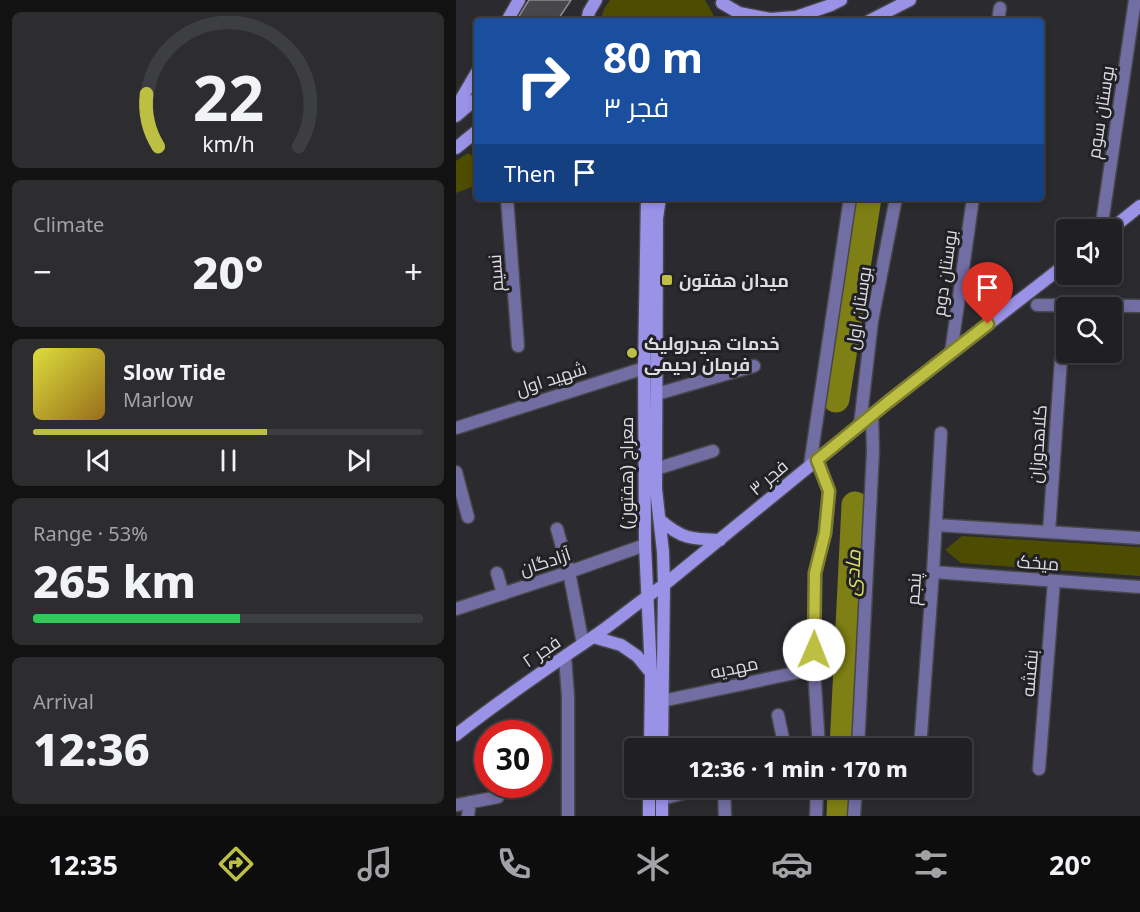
<!DOCTYPE html>
<html lang="en">
<head>
<meta charset="utf-8">
<style>
	:root { --surface:#202023; --page:#2d2d30; --text:#f1f3f6; --muted:#a2a3a6; --line:#3d3e41; --accent:#bdbf43 }
	body { margin:0; font-family:"Noto Sans",Cairo,sans-serif; background:var(--page); color:var(--text); height:100vh; display:flex; flex-direction:column; font-size:22px; white-space:nowrap }
	* { box-sizing:border-box; margin:0 }
	p { font-size:20px; color:var(--muted) }
	.icon { flex:none; width:33px; height:33px; fill:none; stroke:currentColor; stroke-width:2; stroke-linecap:round; stroke-linejoin:round }
	.map { position:relative; flex:1; overflow:hidden }
	.drawer { display:flex; flex-direction:column; gap:12px; padding:12px; background:#121213; width:456px }
	.drawer>* { flex:none }
	.top-card { position:absolute; left:18px; top:18px; width:570px; height:183px; border-radius:6px; box-shadow:0 3px 9px #0003,0 0 0 2px var(--line); background:#1a4fa0; color:#fff; overflow:hidden }
	.controls { position:absolute; left:600px; top:219px; display:grid; gap:12px }
	.controls a { display:grid; place-items:center; width:66px; height:66px; border-radius:6px; background:var(--surface); box-shadow:0 3px 9px #0003,0 0 0 2px var(--line); font-size:30px }
	.speed { position:absolute; left:18px; top:720px; display:flex; gap:12px; font-size:30px; font-weight:700; text-align:center }
	.speed>* { display:grid; place-content:center; width:78px; height:78px; border-radius:50%; background:var(--surface); box-shadow:0 3px 9px #0003,0 0 0 2px var(--line); line-height:1 }
	.speed .limit { border:9px solid #d22; background:#fff; color:#111 }
	.pin { position:absolute; display:grid; place-items:center; width:51px; height:51px; color:#fff; margin:-62px -26px; border-radius:50% 50% 50% 0; rotate:-45deg; box-shadow:0 0 6px #0007 }
	.pin .icon { rotate:45deg }
	.me { position:absolute; width:66px; margin:-33px; rotate:1deg; stroke-linejoin:round; filter:drop-shadow(0 0 4px #0008) }
	.turn { display:flex; align-items:center; gap:21px; height:126px; padding:0 30px; font-size:27px }
	.turn .icon { width:78px; height:78px; stroke-width:2.5 }
	.turn b { display:block; font-size:42px; line-height:51px }
	.then { display:flex; align-items:center; height:57px; padding:0 30px; background:#0003; gap:12px; font-size:22px }
	.big { font-size:45px; font-weight:800; line-height:1.1 }
	.drawer .tile { flex:1; display:flex; flex-direction:column; justify-content:center; gap:9px; min-width:0; padding:0 21px; border-radius:9px; background:var(--page) }
	.drawer .dial { align-items:center; gap:0 }
	.dial svg { height:156px; overflow:visible; fill:none; stroke:var(--line); stroke-width:7; stroke-linecap:round; text-anchor:middle }
	.dial text { fill:var(--text); stroke:none }
	.song { display:flex; align-items:center; gap:18px }
	.cover { width:72px; height:72px; border-radius:9px; background:linear-gradient(135deg,hsl(60 70% 55%),hsl(40 70% 35%)) }
	.played { height:6px; border-radius:3px; background:linear-gradient(90deg,var(--accent) 60%,var(--line) 60%) }
	.keys { display:flex; justify-content:space-around; direction:ltr }
	.heat { display:flex; justify-content:space-between; align-items:center; font-size:33px; direction:ltr }
	.charge { height:9px; border-radius:4px; background:linear-gradient(90deg,#34c759 53%,var(--line) 0) }
	.trip { position:absolute; left:168px; top:738px; width:348px; height:60px; border-radius:6px; background:var(--surface); box-shadow:0 3px 9px #0003,0 0 0 2px var(--line); font-weight:800; line-height:60px; text-align:center }
	.tabs { display:flex; height:96px; justify-content:space-around; align-items:center; background:#0d0d0e; color:var(--muted) }
	.tabs .icon { width:42px; height:42px }
	.tabs .current { color:var(--accent) }
	.tabs b { font-size:27px; color:var(--text) }
	main { display:flex; flex:1; min-height:0 }
	.map>svg:first-child { display:block }
	.green { fill:#4d4d02 }
	.lines { fill:none; stroke-linecap:round; stroke-linejoin:round }
	.river { stroke:#7e7f14; stroke-width:27 }
	.building { fill:#46464b; stroke:#8d8c93; stroke-width:1.5 }
	.street-casing { stroke:#47474b; stroke-width:15 }
	.secondary-casing { stroke:#47474b; stroke-width:15 }
	.street { stroke:#726da2; stroke-width:12 }
	.secondary { stroke:#9a92e7; stroke-width:12 }
	.route-casing { stroke:#7b7c2c; stroke-width:15 }
	.route { stroke:#bdbf43; stroke-width:10 }
	.poi-dot { fill:#bdbf43; stroke:#212126; stroke-width:2 }
	.labels { text-anchor:middle; dominant-baseline:central; stroke-width:6; stroke-linejoin:round; paint-order:stroke }
	.street-label { font-size:18px; fill:#dddde1; stroke:#212126 }
	.poi-label { font-size:18px; font-weight:bold; fill:#dddde1; stroke:#212126; text-anchor:start }
	.water-label { font-size:20px; font-style:italic; fill:#e0e262; stroke:#212126 }
</style>
</head>
<body>
<main>
<section class="drawer">
<div class="tile dial"><svg viewBox="0 0 100 80">
<path d="M14 69A42 42 0 1 1 86 69"/>
<path d="M14 69A42 42 0 0 1 8 42" stroke="#bdbf43"/>
<text x="50" y="56" font-size="32" font-weight="700">22</text>
<text x="50" y="72" font-size="11">km/h</text>
</svg></div>
<div class="tile"><p>Climate</p>
<div class="heat"><a>−</a><b class="big">20°</b><a>+</a></div>
</div>
<div class="tile">
<div class="song"><i class="cover"></i><div><b>Slow Tide</b><p>Marlow</p></div></div>
<div class="played"></div>
<div class="keys"><svg class="icon" aria-label="previous" viewBox="0 0 24 24"><path d="M18 5L8 12l10 7zM5 5v14"/></svg><svg class="icon" aria-label="pause" viewBox="0 0 24 24"><path d="M8 5v14M16 5v14"/></svg><svg class="icon" aria-label="next" viewBox="0 0 24 24"><path d="M6 5l10 7-10 7zM19 5v14"/></svg></div>
</div>
<div class="tile"><p>Range · 53%</p><b class="big">265 km</b><div class="charge"></div></div>
<div class="tile"><p>Arrival</p><b class="big">12:36</b></div>
</section>
<div class="map">
<svg width="684" height="816" viewBox="0 0 684 816">
	<rect width="100%" height="100%" fill="#2b2a2f"/>
	<path class="green" d="M154,0H249L257,14L259,21H144L148,9Z
		M12,153L21,159V185L0,193V161Z
		M506,536L684,547V576L505,563L489,550Z"/>
	<g class="lines">
		<path class="river" d="M380,399L412,198
			M387,748L399,505
			M384,816L385,788"/>
	</g>
	<path class="building" d="M73,0H115L101,21H60Z"/>
	<g class="lines">
		<g class="street-casing">
			<path id="street" d="M542,21L544,8
				M51,198L62,346
				M645,230L679,0
				M581,305L684,306
				M495,353L517,198
				M201,394L298,366
				M404,425L416,321L440,198
				M0,428L201,364
				M361,460L373,491L369,533L359,573L358,669L363,748
				M354,465L394,198
				M200,469L257,451
				M0,472L12,517
				M480,525L684,538
				M101,529L113,572L127,644
				M593,532L605,359
				M477,572L684,587
				M41,573L47,594
				M0,609L113,572L189,545
				M109,657L112,696V816
				M206,701L358,669
				M322,715L329,748
				M402,748L417,451L416,415
				M464,748L477,572L485,433
				M583,769L598,581
				M268,788L269,816
				M206,799L246,788
				M0,805L42,797
				M12,816L14,802
				M360,816L361,788
				M398,816L400,788"/>
		</g>
		<g class="secondary-casing">
			<path id="secondary" d="M266,3L283,13L314,19L340,17L375,5L385,0
				M51,21L63,0
				M131,21L133,12L140,0
				M413,21L454,0
				M0,108L21,72
				M0,116L21,98
				M0,148L21,131
				M191,198L188,367L189,545L195,673L194,748
				M204,198L201,218L200,489L207,552L208,585L206,748
				M654,230L684,206
				M204,520C226,539 235,539 264,540
				M137,637L165,645L181,656L195,673
				M0,735C44,700 90,669 137,637C161,621 183,601 208,585L432,402L610,264
				M206,788V816
				M193,816V788"/>
		</g>
		<use href="#street" class="street"/>
		<use href="#secondary" class="secondary"/>
	</g>
	<g class="lines">
		<g class="route-casing">
			<path id="route" d="M358,650L359,573L369,533L373,491L361,460L432,402L532,324"/>
		</g>
		<use href="#route" class="route"/>
	</g>
	<g class="poi-dot">
		<rect x="205" y="274" width="12" height="12" rx="3"/>
		<circle cx="176" cy="353" r="6"/>
	</g>
	<g class="labels">
		<g class="street-label">
			<text transform="translate(644 112) rotate(-81)">بوستان سوم</text>
			<text transform="translate(39 273) rotate(-94)">نسیم</text>
			<text transform="translate(488 273) rotate(-82)">بوستان دوم</text>
			<text transform="translate(402 308) rotate(-81)">بوستان اول</text>
			<text transform="translate(95 378) rotate(-18)">شهید اول</text>
			<text transform="translate(581 444) rotate(-86)">کلاهدوزان</text>
			<text transform="translate(170 473) rotate(-90)">معراج (هفتون)</text>
			<text transform="translate(312 477) rotate(-40)">فجر ۳</text>
			<text transform="translate(89 561) rotate(-18)">آزادگان</text>
			<text transform="translate(582 562) rotate(4)">میخک</text>
			<text transform="translate(457 589) rotate(-86)">پنجم</text>
			<text transform="translate(85 651) rotate(-34)">فجر ۲</text>
			<text transform="translate(278 667) rotate(-12)">مهدیه</text>
			<text transform="translate(573 673) rotate(-85)">بنفشه</text>
		</g>
		<g class="poi-label">
			<text x="223" y="280">میدان هفتون</text>
			<text x="188" y="343">خدمات هیدرولیک<tspan x="188" dy="21">فرمان رحیمی</tspan></text>
		</g>
		<g class="water-label">
			<text transform="translate(396 573) rotate(-87)">مادی</text>
		</g>
	</g>
</svg>
<div class="controls">
<a><svg class="icon" aria-label="sound" viewBox="0 0 24 24"><path d="M4 9h4l5-4v14l-5-4H4zM17 9q2 3 0 6"/></svg></a>
<a><svg class="icon" aria-label="search" viewBox="0 0 24 24"><circle cx="10" cy="10" r="6"/><path d="M15 15l6 6"/></svg></a>
</div>
<div class="speed"><div class="limit">30</div></div>
<div class="pin" style="left:532px;top:324px;background:#d93025"><svg class="icon" aria-label="arrive" viewBox="0 0 24 24"><path d="M6 21V4h12l-3 4 3 4H6"/></svg></div>
<svg class="me" style="left:358px;top:650px" viewBox="-20 -20 40 40"><circle r="19" fill="#fff"/><path d="M0-13L10 11 0 6-10 11z" fill="#bdbf43"/></svg>
<div class="trip">12:36 · 1 min · 170 m</div>
<div class="top-card">
<div class="turn"><svg class="icon" aria-label="right" viewBox="0 0 24 24"><path d="M7 20v-9h11M14 6l5 5-5 5"/></svg><div><b>80 m</b>فجر ۳</div></div>
<div class="then">Then<svg class="icon" aria-label="arrive" viewBox="0 0 24 24"><path d="M6 21V4h12l-3 4 3 4H6"/></svg></div>
</div>
</div>
</main>
<nav class="tabs">
<b>12:35</b>
<svg class="icon current" aria-label="directions" viewBox="0 0 24 24"><path d="M12 3l9 9-9 9-9-9zM9 14v-3h6M13 9l2 2-2 2"/></svg>
<svg class="icon" aria-label="music" viewBox="0 0 24 24"><path d="M9 18V5l10-2v13"/><circle cx="6" cy="18" r="3"/><circle cx="16" cy="16" r="3"/></svg>
<svg class="icon" aria-label="phone" viewBox="0 0 24 24"><path d="M5 4h4l2 5-3 2q2 4 5 5l2-3 5 2v4C11 20 4 13 5 4z"/></svg>
<svg class="icon" aria-label="climate" viewBox="0 0 24 24"><path d="M12 3v18M4 7l16 10M4 17L20 7"/></svg>
<svg class="icon" aria-label="car" viewBox="0 0 24 24"><path d="M5 17H2v-5l4-1 3-4h7l3 4 3 1v5h-3M9 17h6M6 11h13"/><circle cx="7" cy="17" r="2"/><circle cx="17" cy="17" r="2"/></svg>
<svg class="icon" aria-label="filters" viewBox="0 0 24 24"><path d="M4 7h16M4 17h16"/><circle cx="9" cy="7" r="2"/><circle cx="15" cy="17" r="2"/></svg>
<b>20°</b>
</nav>
</body>
</html>
